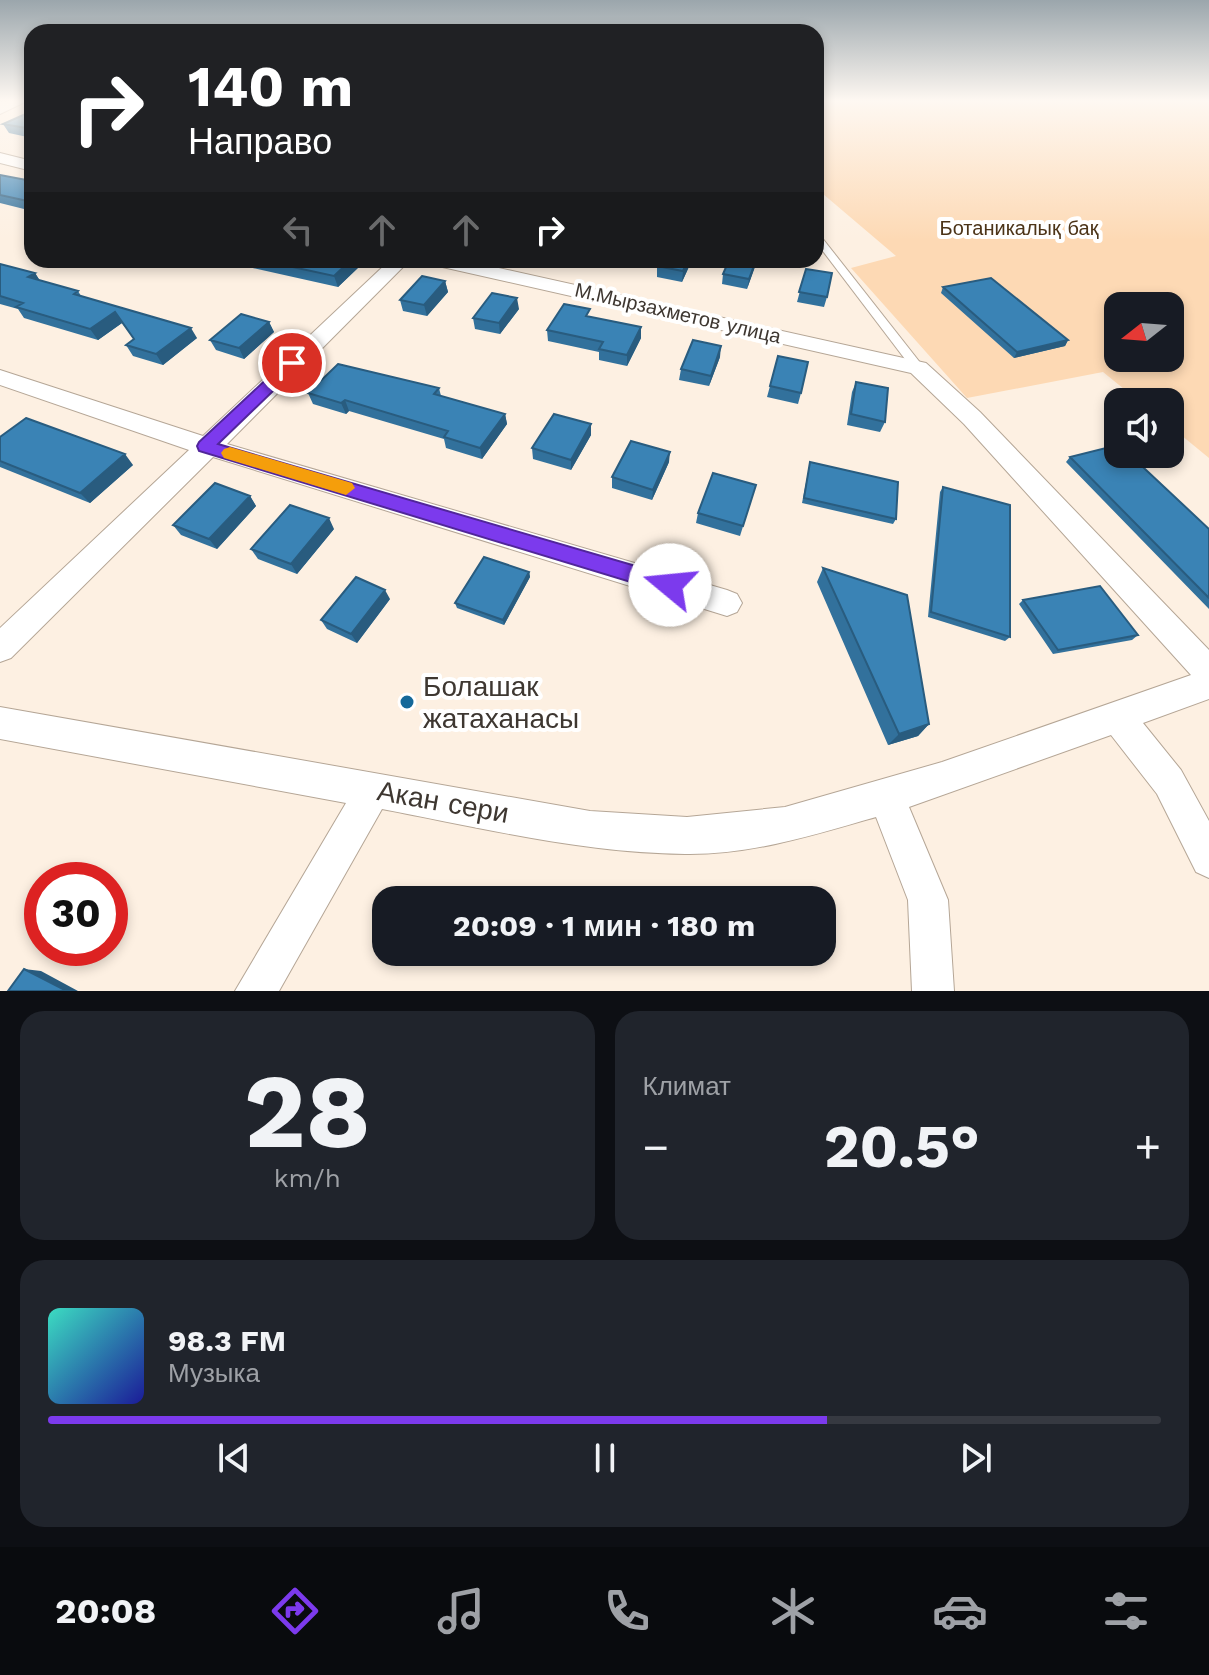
<!DOCTYPE html>
<html lang="ru">
<head>
<meta charset="utf-8">
<style>
	:root { --surface:#171b24; --page:#20242c; --text:#f1f3f6; --muted:#9ea1a6; --line:#363941; --accent:#7c3aed }
	body { margin:0; font-family:"Work Sans",sans-serif; background:var(--page); color:var(--text); height:100vh; display:flex; flex-direction:column; font-size:30px; white-space:nowrap }
	* { box-sizing:border-box; margin:0 }
	p { font-size:26px; color:var(--muted) }
	.icon { flex:none; width:44px; height:44px; fill:none; stroke:currentColor; stroke-width:2; stroke-linecap:round; stroke-linejoin:round }
	.map { position:relative; height:991px; overflow:hidden }
	.details { display:flex; flex-direction:column; gap:20px; padding:20px; background:#0d0f14; flex:1 }
	.details>* { flex:none }
	.top-card { position:absolute; left:24px; top:24px; width:800px; height:244px; border-radius:24px; box-shadow:0 4px 12px #0003; background:#202124; color:#fff; overflow:hidden }
	.needle { width:52px; rotate:253deg }
	.fabs { position:absolute; left:1104px; top:292px; display:grid; gap:16px }
	.fabs a { display:grid; place-items:center; width:80px; height:80px; border-radius:16px; background:var(--surface); box-shadow:0 4px 12px #0003; font-size:40px }
	.speed { position:absolute; left:24px; top:862px; display:flex; gap:16px; font-size:40px; font-weight:700; text-align:center }
	.speed>* { display:grid; place-content:center; width:104px; height:104px; border-radius:50%; background:var(--surface); box-shadow:0 4px 12px #0003; line-height:1 }
	.speed .limit { border:12px solid #d22; background:#fff; color:#111 }
	.pin { position:absolute; display:grid; place-items:center; width:68px; height:68px; color:#fff; margin:-34px; border:4px solid #fff; border-radius:50%; box-shadow:0 2px 8px #0007 }
	.me { position:absolute; width:88px; margin:-44px; rotate:287deg; stroke-linejoin:round; filter:drop-shadow(0 0 6px #0008) }
	.turn { display:flex; align-items:center; gap:28px; height:168px; padding:0 32px; font-size:36px }
	.turn .icon { width:104px; height:104px; stroke-width:2.5 }
	.turn b { display:block; font-size:56px; line-height:68px }
	.lanes { display:flex; align-items:center; height:76px; padding:0 32px; background:#0003; justify-content:center; gap:40px; direction:ltr }
	.lanes .off { opacity:.35 }
	.big { font-size:60px; font-weight:700; line-height:1.1 }
	.details .card { flex:1; display:flex; flex-direction:column; justify-content:center; gap:12px; min-width:0; padding:0 28px; border-radius:24px; background:var(--page) }
	.details .dial { align-items:center; gap:0 }
	.dial b { font-size:104px; line-height:1 }
	.song { display:flex; align-items:center; gap:24px }
	.cover { width:96px; height:96px; border-radius:12px; background:linear-gradient(135deg,hsl(170 70% 55%),hsl(240 70% 35%)) }
	.played { height:8px; border-radius:4px; background:linear-gradient(90deg,var(--accent) 70%,var(--line) 70%) }
	.keys { display:flex; justify-content:space-around; direction:ltr }
	.heat { display:flex; justify-content:space-between; align-items:center; font-size:44px; direction:ltr }
	.details .tiles { flex:1; display:grid; gap:20px; grid-template-columns:1fr 1fr }
	.card:last-child { grid-column:span 2 }
	.trip { position:absolute; left:372px; top:886px; width:464px; height:80px; border-radius:24px; background:var(--surface); box-shadow:0 4px 12px #0003; font-weight:700; line-height:80px; text-align:center }
	.menu { display:flex; height:128px; justify-content:space-around; align-items:center; background:#090b0e; color:var(--muted) }
	.menu .icon { width:56px; height:56px }
	.menu .on { color:var(--accent) }
	.menu b { font-size:36px; color:var(--text) }
	.map>svg:first-child { display:block }
	.green { fill:#fdd9b4; fill-rule:evenodd }
	.lines { fill:none; stroke-linecap:round; stroke-linejoin:round }
	.lane-casing { stroke:#b5a696; stroke-width:2 }
	.street-casing { stroke:#b5a696; stroke-width:2 }
	.secondary-casing { stroke:#b5a696; stroke-width:2 }
	.lane { fill:#fff; fill-rule:evenodd }
	.street { fill:#fff; fill-rule:evenodd }
	.secondary { fill:#fff; fill-rule:evenodd }
	.wall { fill:#32719c }
	.shaded-wall { fill:#295c7f }
	.building { fill:#3a83b5; stroke:#295c7f; stroke-width:2 }
	.route { fill:#7c3aed; stroke:#51269a; stroke-width:2 }
	.slow { fill:#f59e0b }
	.poi-dot { fill:#156899; stroke:#fff; stroke-width:3 }
	.labels { text-anchor:middle; dominant-baseline:central; stroke-width:8; stroke-linejoin:round; paint-order:stroke }
	.far-park-label { font-size:20px; fill:#4c3418; stroke:#fff }
	.far-street-label { font-size:20px; fill:#3e3731; stroke:#fff }
	.near-poi-label { font-size:28px; fill:#3e3731; stroke:#fff; text-anchor:start }
	.near-street-label { font-size:28px; fill:#3e3731; stroke:#fff }
</style>
</head>
<body>
<div class="map">
<svg width="1209" height="991" viewBox="0 0 1209 991">
	<rect width="100%" height="100%" fill="#fdf0e2"/>
	<path class="green" d="M816,101H1209V458L1170,426V402H1140L1103,372L967,398L851,268L896,256L816,188ZM1118,306H1170V358H1118Z"/>
	<g class="lines">
		<g class="lane-casing">
			<path id="lane" d="M816,233L819,234L922,365V371H914L816,242Z"/>
		</g>
		<g class="street-casing">
			<path id="street" d="M0,153L32,161V171L0,163Z
				M390,260H410L227,444L727,590L737,594L742,603L737,612L727,616L213,457L11,658L0,662V628L189,450L0,385V370L203,436Z
				M429,260H463L926,363L980,412L1209,650V699L1143,723L1181,770L1209,821V878L1196,872L1157,794L1111,735L909,807L948,900L954,991H912L908,900L876,817C814,835 750,855 685,854C583,853 482,828 382,809L279,991H235L346,803L0,739V707L590,811L687,817L785,807L942,762L1191,675L964,424L911,373L438,266Z"/>
		</g>
		<g class="secondary-casing">
			<path id="secondary" d="M27,101L0,114V102Z"/>
		</g>
		<use href="#lane" class="lane"/>
		<use href="#street" class="street"/>
		<use href="#secondary" class="secondary"/>
	</g>
	<path class="wall" d="M32,111V138L9,133L3,124Z
		M0,175L32,181V211L0,203Z
		M217,260H359L361,265L338,287Z
		M661,260H692L682,282L657,277V266Z
		M757,260L747,289L722,284L723,274Z
		M0,264L35,273L40,281L78,291L81,296L197,338L163,365L133,356L126,345L134,339L122,323L98,340L24,318L18,309L0,304Z
		M806,269L827,297L824,307L797,302Z
		M445,281L448,292L427,316L403,311L400,300Z
		M943,287L1068,340L1065,346L1014,358L941,293Z
		M519,309L500,334L475,329L473,318Z
		M590,317L641,327V338L627,366L599,360V352L548,341L547,330Z
		M269,322L274,332L244,359L216,350L210,340Z
		M720,357L709,386L679,380L681,369Z
		M856,382L885,422L880,432L847,425L852,392Z
		M770,386L801,393L798,404L767,397Z
		M439,388L441,396L505,414L507,424L482,459L446,448L444,439L349,411L346,414L313,404L308,393Z
		M591,424V435L571,470L533,459L532,448Z
		M0,437L133,465L90,503L0,467Z
		M1070,457L1209,529V609L1066,462Z
		M669,462L652,500L612,488V477Z
		M810,462L896,519L893,524L802,503Z
		M756,485L740,536L696,523L698,513Z
		M943,487L1010,637L1005,641L928,617L940,492Z
		M250,496L256,506L217,549L181,535L173,525Z
		M334,529L297,574L258,559L251,549Z
		M823,568L929,724L918,736L888,745L817,582Z
		M529,572L530,577L504,625L457,608L455,603Z
		M390,599L357,643L327,629L321,620Z
		M1023,600L1138,635L1132,640L1053,654L1019,604Z"/>
	<path class="shaded-wall" d="M351,260H359L361,265L338,287L334,276Z
		M688,260H692L682,282L683,271Z
		M757,260L755,267L747,289L749,279Z
		M35,273L42,284L28,277Z
		M445,281L448,292L427,316L424,305Z
		M517,298L519,309L500,334L499,323Z
		M115,312L122,323L98,340L90,329Z
		M269,322L274,332L244,359L239,348Z
		M641,327V338L627,366V355Z
		M191,328L197,338L163,365L156,354Z
		M1068,340L1065,346L1014,358L1017,352Z
		M721,346L720,357L709,386L711,376Z
		M345,400L349,411L346,414L341,403Z
		M505,414L507,424L482,459L480,448Z
		M591,424V435L571,470V460Z
		M670,452L669,462L652,500L653,490Z
		M125,454L133,465L90,503L80,493Z
		M250,496L256,506L217,549L209,539Z
		M329,518L334,529L297,574L291,564Z
		M529,572L530,577L504,625L503,620Z
		M385,590L390,599L357,643L351,634Z
		M929,724L918,736L888,745L899,734Z
		M24,969L41,971L78,991H62Z"/>
	<path class="building" d="M32,111V129L3,124Z
		M0,175L32,181V202L0,195Z
		M260,260H351L334,276Z
		M661,260H688L683,271L657,266Z
		M729,260H756L749,279L723,274Z
		M0,264L35,273L28,277L78,291L74,294L191,328L156,354L126,345L134,339L115,312L90,329L16,307L23,303L0,296Z
		M806,269L832,273L827,297L799,292Z
		M422,276L445,281L424,305L400,300Z
		M991,278L1068,340L1017,352L943,287Z
		M492,293L517,298L499,323L473,318Z
		M564,304L590,309L586,316L641,327L627,355L599,349L603,342L547,330Z
		M241,314L269,322L239,348L210,340Z
		M693,340L721,346L711,376L681,369Z
		M778,356L808,362L801,393L770,386Z
		M338,364L439,388L434,394L505,414L480,448L444,437L448,431L345,400L341,403L308,393Z
		M856,382L888,388L885,422L851,414Z
		M554,414L591,424L571,460L532,448Z
		M26,418L125,454L80,493L0,461V437Z
		M631,441L670,452L653,490L612,477Z
		M1118,445V454H1129L1209,529V598L1070,457Z
		M810,462L898,482L896,519L804,498Z
		M713,473L756,485L743,526L698,513Z
		M215,483L250,496L209,539L173,525Z
		M943,487L1010,505V637L931,612Z
		M290,505L329,518L291,564L251,549Z
		M484,557L529,572L503,620L455,603Z
		M823,568L907,595L929,724L899,734Z
		M356,577L385,590L351,634L321,620Z
		M1100,586L1138,635L1058,650L1023,600Z
		M24,969L63,989L62,991H8Z"/>
	<linearGradient id="sky" x2="0" y2="1"><stop stop-color="#9ba6ac"/><stop offset="0.42" stop-color="#fef8f2"/><stop offset="1" stop-color="#fef8f2" stop-opacity="0"/></linearGradient>
	<rect width="1209" height="240" fill="url(#sky)"/>
	<path class="route" d="M292,359L300,363L298,367L218,444L670,576L677,579L680,585L677,591L670,594L199,451L197,446L199,442L287,360Z"/>
	<path class="slow" d="M230,447L352,483L355,488L346,495L224,458L221,453L224,449Z"/>
	<circle class="poi-dot" cx="407" cy="702" r="8"/>
	<g class="labels">
		<g class="far-park-label">
			<text x="1019" y="228">Ботаникалық бақ</text>
		</g>
		<g class="far-street-label">
			<text transform="translate(678 313) rotate(13)">М.Мырзахметов улица</text>
		</g>
		<g class="near-poi-label">
			<text x="423" y="686">Болашак<tspan x="423" dy="32">жатаханасы</tspan></text>
		</g>
		<g class="near-street-label">
			<text transform="translate(443 802) rotate(10)">Акан сери</text>
		</g>
	</g>
</svg>
<div class="fabs">
<a><svg class="needle" viewBox="-14 -14 28 28"><path d="M0-13l5 13h-10z" fill="#e53935"/><path d="M0 13l5-13h-10z" fill="#9ea1a6"/></svg></a>
<a><svg class="icon" aria-label="sound" viewBox="0 0 24 24"><path d="M4 9h4l5-4v14l-5-4H4zM17 9q2 3 0 6"/></svg></a>
</div>
<div class="speed"><div class="limit">30</div></div>
<div class="pin" style="left:292px;top:363px;background:#d93025"><svg class="icon" aria-label="arrive" viewBox="0 0 24 24"><path d="M6 21V4h12l-3 4 3 4H6"/></svg></div>
<svg class="me" style="left:670px;top:585px" viewBox="-20 -20 40 40"><circle r="19" fill="#fff"/><path d="M0-13L10 11 0 6-10 11z" fill="#7c3aed"/></svg>
<div class="trip">20:09 · 1 мин · 180 m</div>
<div class="top-card">
<div class="turn"><svg class="icon" aria-label="right" viewBox="0 0 24 24"><path d="M7 20v-9h11M14 6l5 5-5 5"/></svg><div><b>140 m</b>Направо</div></div>
<div class="lanes"><svg class="icon off" aria-label="left" viewBox="0 0 24 24"><path d="M17 20v-9H6M10 6l-5 5 5 5"/></svg><svg class="icon off" aria-label="ahead" viewBox="0 0 24 24"><path d="M12 20V5M6 11l6-6 6 6"/></svg><svg class="icon off" aria-label="ahead" viewBox="0 0 24 24"><path d="M12 20V5M6 11l6-6 6 6"/></svg><svg class="icon" aria-label="right" viewBox="0 0 24 24"><path d="M7 20v-9h11M14 6l5 5-5 5"/></svg></div>
</div>
</div>
<section class="details">
<div class="tiles">
<div class="card dial"><b>28</b><p>km/h</p></div>
<div class="card"><p>Климат</p>
<div class="heat"><a>−</a><b class="big">20.5°</b><a>+</a></div>
</div>
<div class="card">
<div class="song"><i class="cover"></i><div><b>98.3 FM</b><p>Музыка</p></div></div>
<div class="played"></div>
<div class="keys"><svg class="icon" aria-label="previous" viewBox="0 0 24 24"><path d="M18 5L8 12l10 7zM5 5v14"/></svg><svg class="icon" aria-label="pause" viewBox="0 0 24 24"><path d="M8 5v14M16 5v14"/></svg><svg class="icon" aria-label="next" viewBox="0 0 24 24"><path d="M6 5l10 7-10 7zM19 5v14"/></svg></div>
</div>
</div>
</section>
<nav class="menu">
<b>20:08</b>
<svg class="icon on" aria-label="directions" viewBox="0 0 24 24"><path d="M12 3l9 9-9 9-9-9zM9 14v-3h6M13 9l2 2-2 2"/></svg>
<svg class="icon" aria-label="music" viewBox="0 0 24 24"><path d="M9 18V5l10-2v13"/><circle cx="6" cy="18" r="3"/><circle cx="16" cy="16" r="3"/></svg>
<svg class="icon" aria-label="phone" viewBox="0 0 24 24"><path d="M5 4h4l2 5-3 2q2 4 5 5l2-3 5 2v4C11 20 4 13 5 4z"/></svg>
<svg class="icon" aria-label="climate" viewBox="0 0 24 24"><path d="M12 3v18M4 7l16 10M4 17L20 7"/></svg>
<svg class="icon" aria-label="car" viewBox="0 0 24 24"><path d="M5 17H2v-5l4-1 3-4h7l3 4 3 1v5h-3M9 17h6M6 11h13"/><circle cx="7" cy="17" r="2"/><circle cx="17" cy="17" r="2"/></svg>
<svg class="icon" aria-label="filters" viewBox="0 0 24 24"><path d="M4 7h16M4 17h16"/><circle cx="9" cy="7" r="2"/><circle cx="15" cy="17" r="2"/></svg>
</nav>
</body>
</html>
